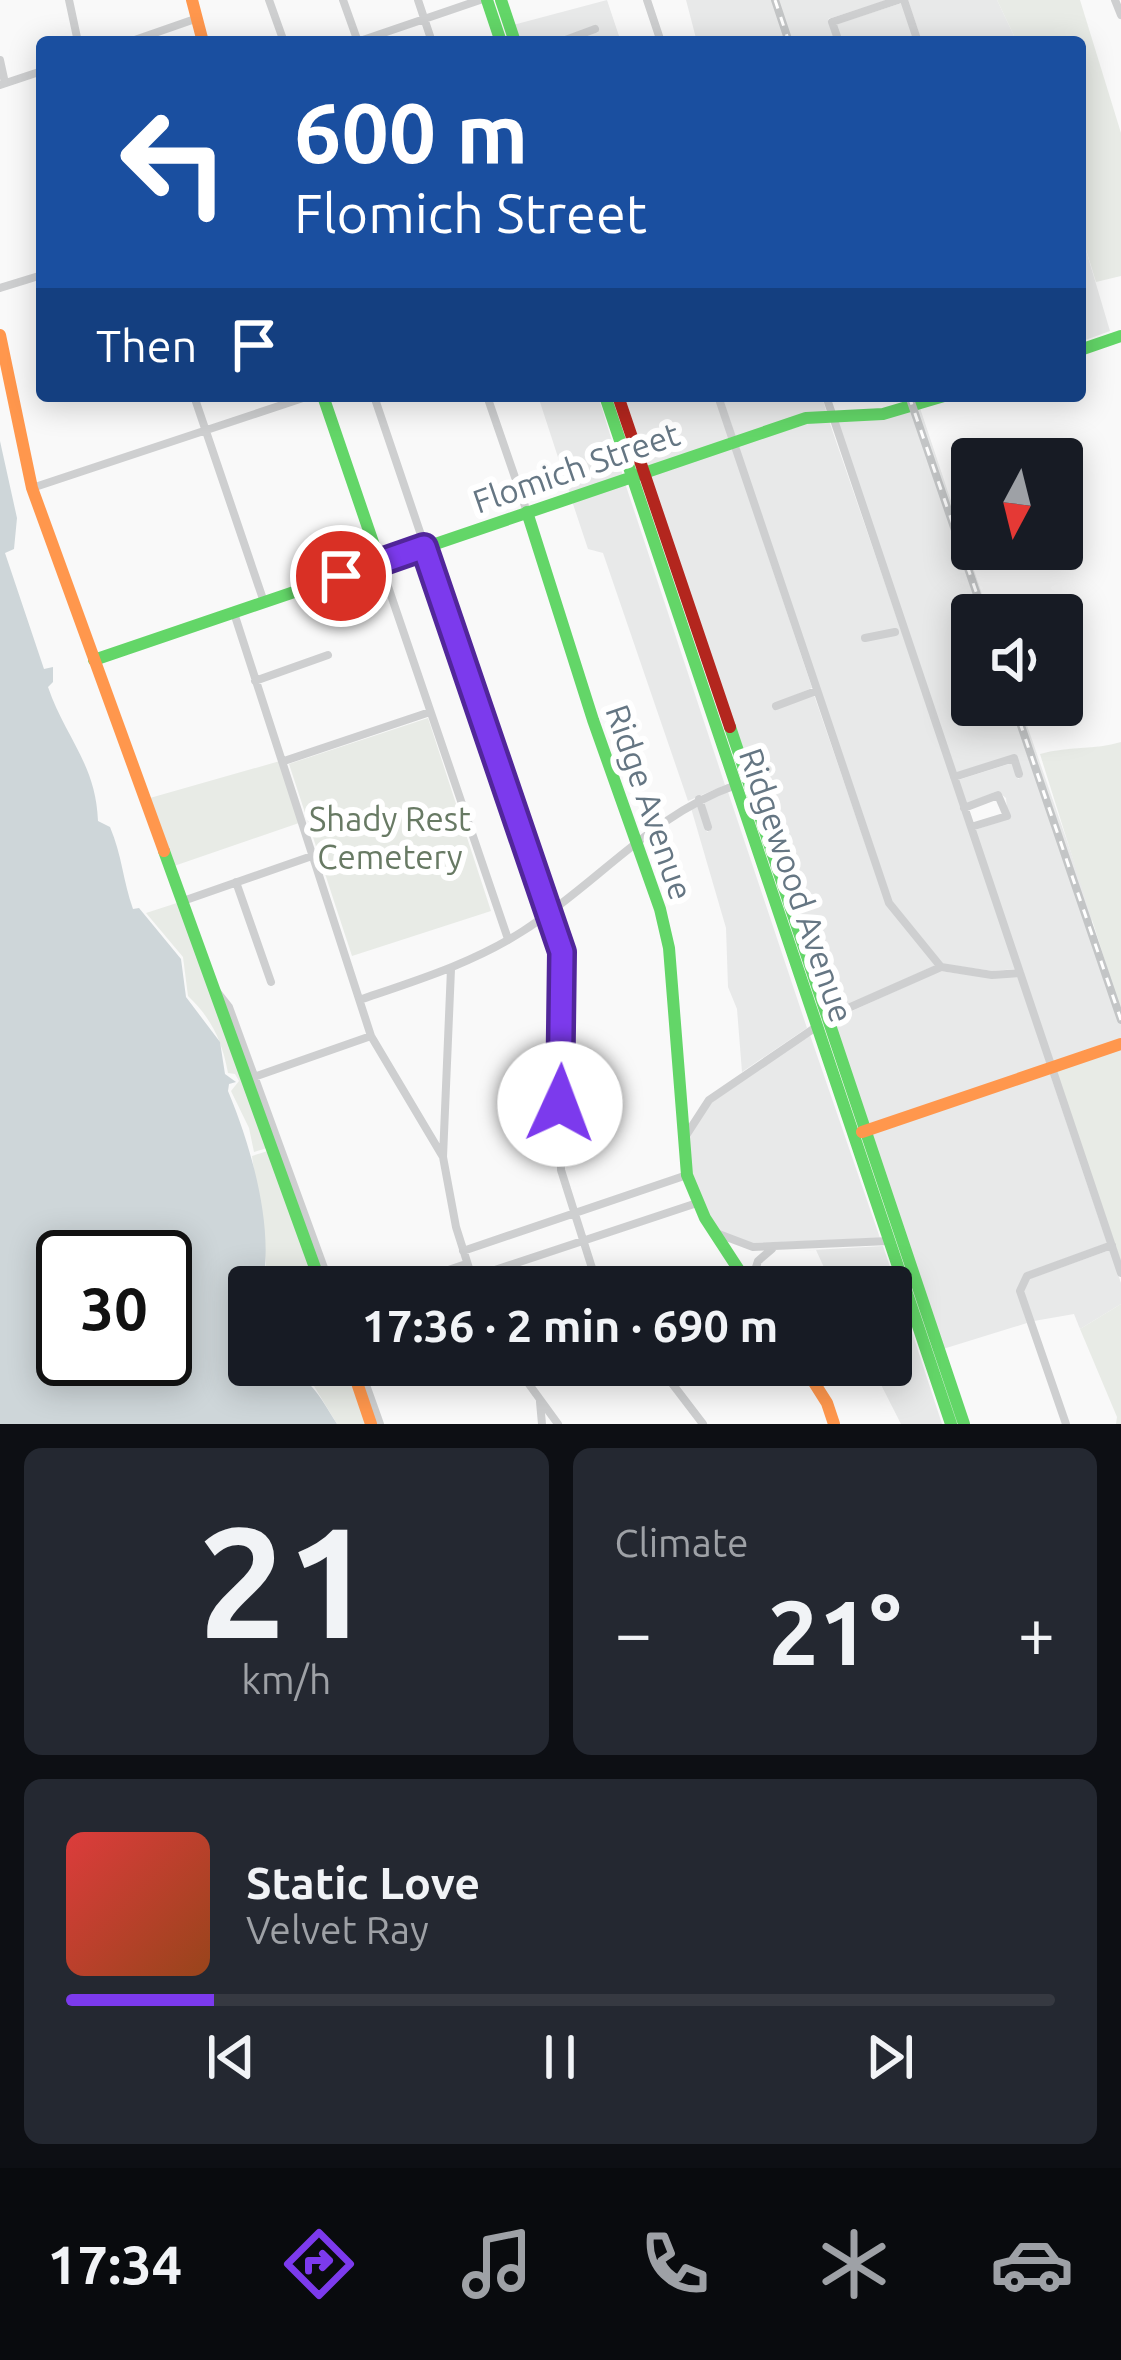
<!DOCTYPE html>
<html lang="en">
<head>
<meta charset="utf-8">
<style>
	:root { --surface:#171b24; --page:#242831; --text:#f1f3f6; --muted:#9ea1a6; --line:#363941; --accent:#7c3aed }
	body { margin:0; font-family:Ubuntu,sans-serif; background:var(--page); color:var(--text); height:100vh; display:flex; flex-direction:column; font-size:45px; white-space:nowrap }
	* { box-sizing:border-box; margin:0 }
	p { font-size:39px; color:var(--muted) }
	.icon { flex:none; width:66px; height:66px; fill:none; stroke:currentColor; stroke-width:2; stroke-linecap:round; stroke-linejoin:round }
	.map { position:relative; height:1424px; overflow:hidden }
	.details { display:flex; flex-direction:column; gap:24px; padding:24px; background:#0d0f14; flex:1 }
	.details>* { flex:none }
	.top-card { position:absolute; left:36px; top:36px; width:1050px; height:366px; border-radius:12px; box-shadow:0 6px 30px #0003; background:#1a4fa0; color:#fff; overflow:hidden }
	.needle { width:78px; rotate:187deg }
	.controls { position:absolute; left:951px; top:438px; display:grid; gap:24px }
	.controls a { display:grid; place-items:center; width:132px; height:132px; border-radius:12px; background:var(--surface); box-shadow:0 6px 30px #0003; font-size:60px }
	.speed { position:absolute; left:36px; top:1230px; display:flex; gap:24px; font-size:60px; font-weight:700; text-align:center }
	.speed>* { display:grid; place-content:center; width:156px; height:156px; border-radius:50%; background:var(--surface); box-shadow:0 6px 30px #0003; line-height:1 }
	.speed .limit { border:6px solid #111; border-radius:18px; background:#fff; color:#111 }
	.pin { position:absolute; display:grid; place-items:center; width:102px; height:102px; color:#fff; margin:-51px; border:6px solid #fff; border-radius:50%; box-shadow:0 3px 12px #0007 }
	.me { position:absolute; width:132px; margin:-66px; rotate:2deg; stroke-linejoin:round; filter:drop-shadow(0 0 9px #0008) }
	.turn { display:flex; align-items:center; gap:42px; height:252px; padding:0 60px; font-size:54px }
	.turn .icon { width:156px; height:156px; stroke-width:2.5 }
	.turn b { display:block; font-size:84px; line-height:102px }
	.then { display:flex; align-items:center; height:114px; padding:0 60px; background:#0003; gap:24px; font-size:45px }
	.big { font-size:90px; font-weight:600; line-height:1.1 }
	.details .card { flex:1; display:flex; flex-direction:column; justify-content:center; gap:18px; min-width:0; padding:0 42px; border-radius:18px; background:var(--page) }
	.details .dial { align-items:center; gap:0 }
	.dial b { font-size:156px; line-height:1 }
	.song { display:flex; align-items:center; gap:36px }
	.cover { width:144px; height:144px; border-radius:18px; background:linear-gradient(135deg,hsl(0 70% 55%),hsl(20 70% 35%)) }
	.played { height:12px; border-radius:6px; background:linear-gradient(90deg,var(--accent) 15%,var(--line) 15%) }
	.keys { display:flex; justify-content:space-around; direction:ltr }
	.heat { display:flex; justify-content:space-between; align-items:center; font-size:66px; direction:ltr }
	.details .tiles { flex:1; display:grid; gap:24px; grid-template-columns:1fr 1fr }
	.card:last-child { grid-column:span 2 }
	.trip { position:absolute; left:228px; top:1266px; width:684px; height:120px; border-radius:12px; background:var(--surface); box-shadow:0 6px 30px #0003; font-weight:600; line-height:120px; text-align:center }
	.menu { display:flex; height:192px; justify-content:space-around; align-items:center; background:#090b0e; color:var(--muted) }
	.menu .icon { width:84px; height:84px }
	.menu .on { color:var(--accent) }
	.menu b { font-size:54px; color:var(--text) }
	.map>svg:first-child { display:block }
	.built { fill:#e8e9e9 }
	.green { fill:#e8ebe6 }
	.water { fill:#ced6d9; fill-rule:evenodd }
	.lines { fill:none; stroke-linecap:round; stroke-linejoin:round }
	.street { stroke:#cecfd0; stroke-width:8 }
	.fast { stroke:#63d668; stroke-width:12 }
	.slow { stroke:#ff974d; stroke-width:12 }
	.jam { stroke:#b3261e; stroke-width:12 }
	.rail-casing { stroke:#c3c5c6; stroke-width:8 }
	.rail { stroke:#fff; stroke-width:3; stroke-dasharray:9; stroke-linecap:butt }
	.route-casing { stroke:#51269a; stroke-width:30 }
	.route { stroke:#7c3aed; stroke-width:21 }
	.labels { text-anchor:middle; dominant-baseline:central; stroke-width:12; stroke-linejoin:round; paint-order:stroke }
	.street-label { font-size:33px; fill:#657683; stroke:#fff }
	.park-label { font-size:33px; fill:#687a64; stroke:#fff }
</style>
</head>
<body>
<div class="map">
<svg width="1121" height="1424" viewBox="0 0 1121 1424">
	<rect width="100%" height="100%" fill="#f9f9f9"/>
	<path class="built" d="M607,0L621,42H571L598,32L596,25L549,42H519L513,25Z
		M686,0H887L828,19L835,42H697Z
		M908,0H997L1017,42H922Z
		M902,3L914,42H842L836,24Z
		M1080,230L1110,331L1080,342Z
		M538,396H598L623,476L570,494Z
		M622,396H701L703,401L715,396L730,440L645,468Z
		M722,396H822L826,411L736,438Z
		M920,408L989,615H972V705H1020L1094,919L1091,921L1121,1012V1040L1053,1062L975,830L1008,819L1006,798L997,791L966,804L958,780L1012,763L1018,779L1023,776L1017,757L956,773L835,417L883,418Z
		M828,418L942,749L1016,969L993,971L943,964L892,901L738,445Z
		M732,447L812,688L773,704L774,710L814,695L886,904L936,965L829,1013L647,475Z
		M625,483L725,785L688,801L603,553L588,549L572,501Z
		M728,792L807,1028L742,1072L737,1009L728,987L726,928L691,808L697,805L707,832L712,829L703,801Z
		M940,971L992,978L1018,977L1047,1064L867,1126L832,1020Z
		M810,1035L880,1238L753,1243L730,1236L717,1229L708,1216L690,1174L687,1139L711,1103Z
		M1049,1071L1107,1243L1025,1273L1017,1290L1027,1323L943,1349L869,1133Z
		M883,1246L909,1323L942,1424H901L871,1365H891V1287H833L816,1250L795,1251Z
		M1110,1250L1121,1283V1304L1080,1329L1074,1314L1034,1321L1023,1290L1029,1279Z"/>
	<path class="green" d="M997,0H1080L1121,133V276L1096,282L1080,230V42H1017Z
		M428,718L491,911L352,956L289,764Z
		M1121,742V1012L1040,754C1067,746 1095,750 1121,742Z
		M280,761L299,823L174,866L150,798Z
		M180,902L267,1148L254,1152L249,1128L231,1091L239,1081L235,1074L228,1073C222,1040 211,1018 188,996L183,957L146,913Z
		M1121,1048V1262L1056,1071Z
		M271,1150L322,1287H262L266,1263L252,1156Z
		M1121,1304V1424H1116L1117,1417L1080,1329Z
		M286,1365H351L371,1424H337L314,1386Z"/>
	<path class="water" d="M0,441L17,518L14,549L5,553L44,669L53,667V682L48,687C65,737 96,764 98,821L110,827C122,855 123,881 133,909L139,908L181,959L186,997L220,1042L225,1074L236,1082L229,1084L228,1091C251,1146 275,1228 262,1287H249V1336L241,1350L248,1372L252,1375L258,1373V1365C303,1365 315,1388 337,1424H0ZM63,1257H165V1359H63Z"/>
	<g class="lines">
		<path class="street" d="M69,0L78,42
			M269,0L284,42
			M343,0L358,42
			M418,0L432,42
			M647,0L661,42
			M904,0L918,42
			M1115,0L1121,15
			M129,42L195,19
			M357,42L480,0
			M560,42L595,29
			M839,42L832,22L898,0
			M0,60L5,83
			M0,85L42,71
			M0,288L42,275
			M194,396L264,602
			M374,396L562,952L561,1170L592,1268L603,1287
			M487,396L527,512
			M718,396L889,903L941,967
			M826,396L1121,1273
			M32,488L309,396
			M380,563L508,939
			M234,613L371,1036L443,1157
			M865,638L895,632
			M255,681L328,655
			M776,706L816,691
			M284,761L430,712
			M954,777L1014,758L1019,774
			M699,799L708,827
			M964,808L998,795L1007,816L971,827
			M236,882L271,982
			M183,901L312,856
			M451,969L443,1157L456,1227L475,1287
			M214,988L229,1007L331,1287
			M362,999C418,980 473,963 523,931C598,883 651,815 736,785
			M828,1017L941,967L992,975L1020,973
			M254,1077L371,1036
			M685,1137L709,1100L816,1027
			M716,1233L753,1247L889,1241
			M463,1251L687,1175
			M471,1278L697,1203
			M750,1286L758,1261L772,1249
			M399,1287L466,1264
			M359,1365L380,1424
			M515,1365L558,1424
			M658,1365L703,1424
			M540,1402L542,1424
			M1066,1424L1020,1291L1027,1276L1112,1245"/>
		<path class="fast" d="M487,0L501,42
			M501,0L515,42
			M1080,350L1121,336
			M323,396L380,563
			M605,396L951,1424
			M527,512L593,720L660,909L669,948L687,1175L705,1218L750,1287
			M94,660L806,418L883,414L944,396
			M730,727L964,1424
			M164,851L322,1287"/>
		<path class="slow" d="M192,0L203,42
			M0,335L32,488L164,851
			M862,1132L1121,1044
			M351,1365L371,1424
			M803,1365L827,1403L834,1424"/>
		<path class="jam" d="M618,396L730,727"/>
		<g class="rail-casing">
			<path id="rail" d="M775,0L789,42
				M909,396L984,615
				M1014,705L1121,1020"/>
		</g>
		<use href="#rail" class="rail"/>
	</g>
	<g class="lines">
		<g class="route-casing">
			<path id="route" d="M341,576L424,547L562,952L560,1104"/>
		</g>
		<use href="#route" class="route"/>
	</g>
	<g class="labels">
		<g class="street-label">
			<text transform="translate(576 467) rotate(-19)">Flomich Street</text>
			<text transform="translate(650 802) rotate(71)">Ridge Avenue</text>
			<text transform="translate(797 885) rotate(71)">Ridgewood Avenue</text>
		</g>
		<g class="park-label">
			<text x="390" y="818">Shady Rest<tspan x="390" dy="38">Cemetery</tspan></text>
		</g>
	</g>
</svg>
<div class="controls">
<a><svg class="needle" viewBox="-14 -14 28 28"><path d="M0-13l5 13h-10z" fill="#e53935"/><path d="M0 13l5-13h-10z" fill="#9ea1a6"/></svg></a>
<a><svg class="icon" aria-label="sound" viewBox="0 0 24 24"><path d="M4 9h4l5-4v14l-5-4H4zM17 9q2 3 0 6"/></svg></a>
</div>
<div class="speed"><div class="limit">30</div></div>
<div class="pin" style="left:341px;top:576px;background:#d93025"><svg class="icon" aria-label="arrive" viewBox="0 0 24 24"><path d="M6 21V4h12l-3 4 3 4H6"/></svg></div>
<svg class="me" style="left:560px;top:1104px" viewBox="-20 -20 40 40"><circle r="19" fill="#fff"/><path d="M0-13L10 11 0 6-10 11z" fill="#7c3aed"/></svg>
<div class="trip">17:36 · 2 min · 690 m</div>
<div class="top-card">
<div class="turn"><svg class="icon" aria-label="left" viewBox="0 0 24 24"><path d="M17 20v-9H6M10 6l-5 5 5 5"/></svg><div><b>600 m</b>Flomich Street</div></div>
<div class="then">Then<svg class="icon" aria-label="arrive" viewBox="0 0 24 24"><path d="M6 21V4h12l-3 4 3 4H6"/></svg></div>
</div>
</div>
<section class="details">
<div class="tiles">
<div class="card dial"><b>21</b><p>km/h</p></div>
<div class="card"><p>Climate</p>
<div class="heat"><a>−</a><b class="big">21°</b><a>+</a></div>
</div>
<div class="card">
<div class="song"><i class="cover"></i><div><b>Static Love</b><p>Velvet Ray</p></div></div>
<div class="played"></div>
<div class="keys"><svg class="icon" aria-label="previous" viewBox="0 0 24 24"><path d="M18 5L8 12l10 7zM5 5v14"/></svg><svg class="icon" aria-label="pause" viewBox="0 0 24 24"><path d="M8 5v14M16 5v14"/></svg><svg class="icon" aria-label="next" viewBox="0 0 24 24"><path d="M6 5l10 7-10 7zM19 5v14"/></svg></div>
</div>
</div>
</section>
<nav class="menu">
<b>17:34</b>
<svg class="icon on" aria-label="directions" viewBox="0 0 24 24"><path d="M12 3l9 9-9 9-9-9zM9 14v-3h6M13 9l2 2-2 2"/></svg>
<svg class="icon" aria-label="music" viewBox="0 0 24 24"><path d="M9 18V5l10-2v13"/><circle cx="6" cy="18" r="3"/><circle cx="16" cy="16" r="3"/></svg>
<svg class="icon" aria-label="phone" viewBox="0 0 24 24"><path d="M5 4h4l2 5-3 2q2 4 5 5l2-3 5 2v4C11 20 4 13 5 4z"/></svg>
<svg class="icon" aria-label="climate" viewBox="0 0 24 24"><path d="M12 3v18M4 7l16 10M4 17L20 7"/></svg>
<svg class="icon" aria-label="car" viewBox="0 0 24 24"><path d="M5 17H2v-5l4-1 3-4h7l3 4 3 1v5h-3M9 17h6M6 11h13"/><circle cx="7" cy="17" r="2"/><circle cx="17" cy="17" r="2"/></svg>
</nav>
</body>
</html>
